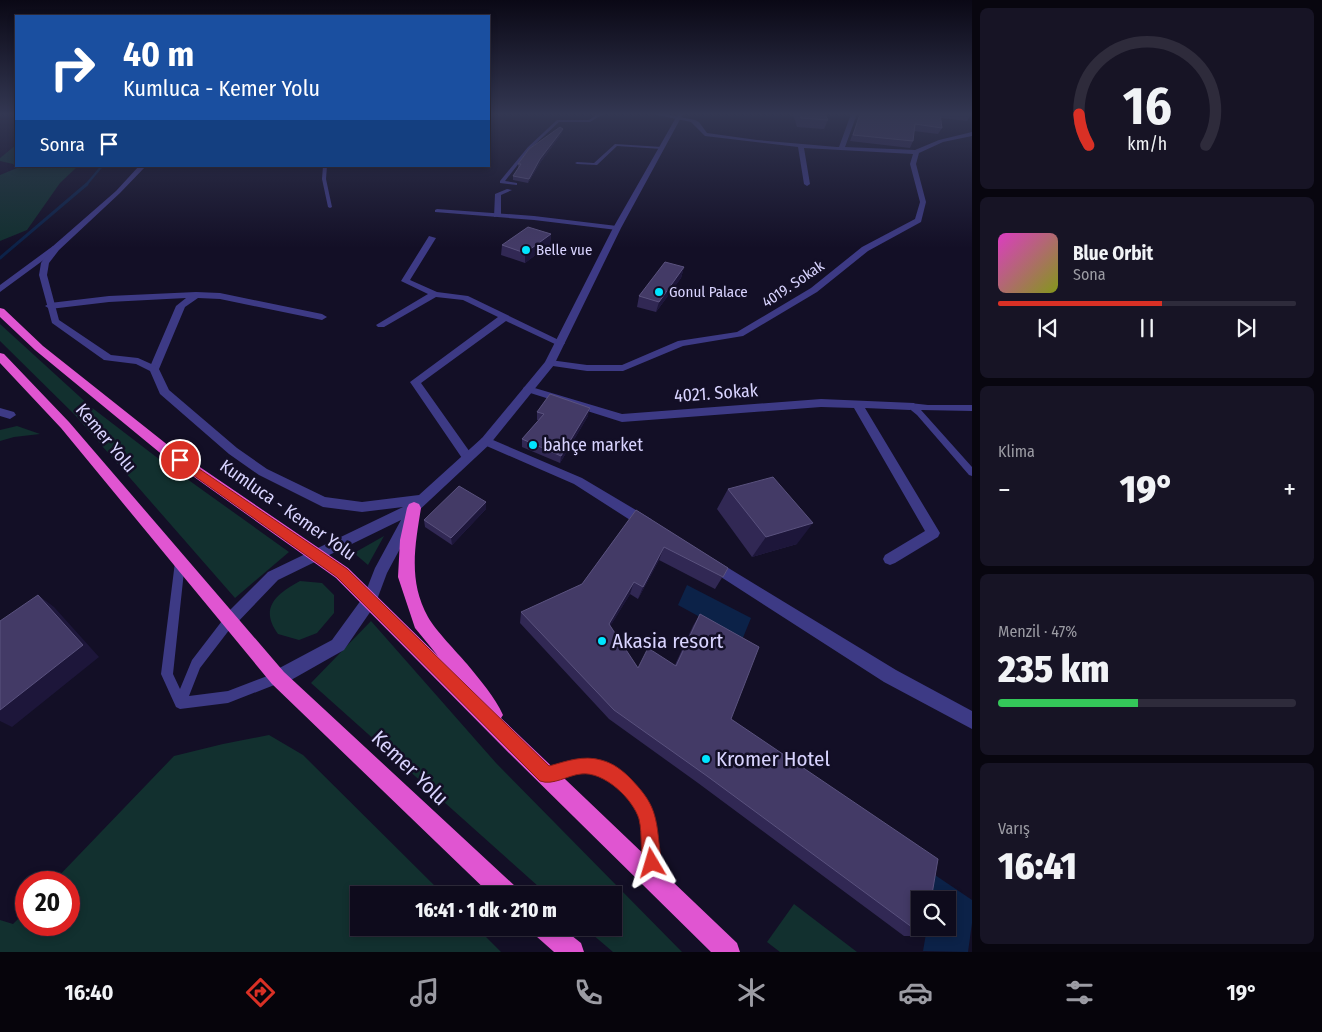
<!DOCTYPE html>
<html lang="tr">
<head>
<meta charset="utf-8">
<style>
	:root { --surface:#0e0b1c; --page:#171425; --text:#f1f3f6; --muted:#9b9ba3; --line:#2e2b3b; --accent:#d93025 }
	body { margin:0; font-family:"Fira Sans Condensed",sans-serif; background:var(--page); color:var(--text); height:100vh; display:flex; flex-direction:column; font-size:19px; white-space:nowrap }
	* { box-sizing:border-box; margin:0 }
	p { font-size:16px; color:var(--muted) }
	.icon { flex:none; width:28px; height:28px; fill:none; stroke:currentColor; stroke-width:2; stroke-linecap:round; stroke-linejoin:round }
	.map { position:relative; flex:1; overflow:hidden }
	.drawer { display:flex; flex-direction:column; gap:8px; padding:8px; background:#08060f; width:350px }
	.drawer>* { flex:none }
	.banner { position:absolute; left:15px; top:15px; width:475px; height:152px; border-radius:0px; box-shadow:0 2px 8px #0003,0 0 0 1px var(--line); background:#1a4fa0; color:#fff; overflow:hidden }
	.controls { position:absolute; left:911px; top:891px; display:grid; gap:10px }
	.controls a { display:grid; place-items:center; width:45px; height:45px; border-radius:0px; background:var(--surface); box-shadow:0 2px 8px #0003,0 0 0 1px var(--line); font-size:25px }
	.speed { position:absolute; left:15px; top:871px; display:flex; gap:10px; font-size:25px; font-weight:700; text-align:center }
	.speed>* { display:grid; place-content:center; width:65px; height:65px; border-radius:50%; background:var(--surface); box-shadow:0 2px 8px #0003,0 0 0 1px var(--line); line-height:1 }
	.speed .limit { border:8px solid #d22; background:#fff; color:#111 }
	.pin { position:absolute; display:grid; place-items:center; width:42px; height:42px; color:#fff; margin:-21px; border:2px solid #fff; border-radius:50%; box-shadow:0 1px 5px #0007 }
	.me { position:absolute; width:55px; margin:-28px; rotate:353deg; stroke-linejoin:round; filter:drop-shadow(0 0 4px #0008) }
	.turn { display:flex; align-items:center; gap:18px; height:105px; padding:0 25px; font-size:22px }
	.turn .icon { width:65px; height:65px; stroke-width:2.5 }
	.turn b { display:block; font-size:35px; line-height:42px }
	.then { display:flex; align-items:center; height:48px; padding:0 25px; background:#0003; gap:10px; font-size:19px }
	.big { font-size:38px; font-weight:800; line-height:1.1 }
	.drawer .card { flex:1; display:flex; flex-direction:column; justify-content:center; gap:8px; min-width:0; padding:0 18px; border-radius:8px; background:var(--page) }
	.drawer .dial { align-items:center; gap:0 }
	.dial svg { height:130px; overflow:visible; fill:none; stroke:var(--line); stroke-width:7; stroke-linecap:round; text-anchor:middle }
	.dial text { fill:var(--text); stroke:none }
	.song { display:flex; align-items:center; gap:15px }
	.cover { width:60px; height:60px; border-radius:8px; background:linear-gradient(135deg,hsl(310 70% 55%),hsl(70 70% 35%)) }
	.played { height:5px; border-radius:2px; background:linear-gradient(90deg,var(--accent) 55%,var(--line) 55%) }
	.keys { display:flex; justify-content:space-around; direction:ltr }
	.heat { display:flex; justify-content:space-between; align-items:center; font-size:28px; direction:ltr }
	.charge { height:8px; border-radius:4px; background:linear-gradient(90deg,#34c759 47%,var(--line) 0) }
	.trip { position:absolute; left:350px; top:886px; width:272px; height:50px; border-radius:0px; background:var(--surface); box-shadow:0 2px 8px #0003,0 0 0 1px var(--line); font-weight:800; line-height:50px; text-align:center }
	.tabs { display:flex; height:80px; justify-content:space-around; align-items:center; background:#06040b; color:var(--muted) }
	.tabs .icon { width:35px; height:35px }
	.tabs .selected { color:var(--accent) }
	.tabs b { font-size:22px; color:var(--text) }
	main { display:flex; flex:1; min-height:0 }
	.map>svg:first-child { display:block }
	.green { fill:#12302f }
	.water { fill:#0c2248 }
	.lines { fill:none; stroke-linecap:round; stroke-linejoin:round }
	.stream-far1 { stroke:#0c2248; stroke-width:2.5 }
	.stream { stroke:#0c2248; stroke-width:3 }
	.service { fill:#3d3a85; fill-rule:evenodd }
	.minor { fill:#3d3a85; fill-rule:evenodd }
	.tertiary { fill:#3d3a85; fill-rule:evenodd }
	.trunk { fill:#e055d1; fill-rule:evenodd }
	.wall { fill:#312854 }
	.shaded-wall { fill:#1d163a }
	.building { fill:#433a66; stroke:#5a527e }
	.route { fill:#d93025; stroke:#8d1f18 }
	.poi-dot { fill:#00e5ff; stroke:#130f26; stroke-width:2 }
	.labels { text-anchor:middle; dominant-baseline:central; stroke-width:5; stroke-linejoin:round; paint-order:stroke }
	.far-poi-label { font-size:15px; fill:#d9d4ff; stroke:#130f26; text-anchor:start }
	.far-street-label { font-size:15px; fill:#d9d4ff; stroke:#130f26 }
	.street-label { font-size:18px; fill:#d9d4ff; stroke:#130f26 }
	.poi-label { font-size:18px; fill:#d9d4ff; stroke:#130f26; text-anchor:start }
	.near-poi-label { font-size:21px; fill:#d9d4ff; stroke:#130f26; text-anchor:start }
	.near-street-label { font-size:21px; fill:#d9d4ff; stroke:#130f26 }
</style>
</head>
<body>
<main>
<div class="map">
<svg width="972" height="952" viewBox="0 0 972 952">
	<rect width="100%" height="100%" fill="#130f26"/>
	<path class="green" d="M16,145V166H78L60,183L27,230L0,241V175L17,168L13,164L0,161V158Z
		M0,324L91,407L155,456L289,552L235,598L75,415L0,341Z
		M17,426L40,434L14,437L0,441V430Z
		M384,536L368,565L354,553Z
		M300,581L322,583L334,595V613L317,633L299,640L278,634C259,608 276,594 300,581Z
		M371,621L496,763L682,952H613L585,928H614V895H548L311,683Z
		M269,735L303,755L444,895H359V928H477L501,952H0V920L13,924L26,911V925H69V882H53L174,756L223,744Z
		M794,904L857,952H780L767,942Z"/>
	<path class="water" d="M687,585L751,618L742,640L678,605Z
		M935,875L972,900V923L968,952L923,951L927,928H948V900H931Z"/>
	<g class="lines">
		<path class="stream-far1" d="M86,185L102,166"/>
		<path class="stream" d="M0,258L87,184"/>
		<path class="service" d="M598,114H603L590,122H559L530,149L505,181L517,183V185L500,183V181L528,147L557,120H589Z
			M615,144L662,147L664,148L662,149L617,146L597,165L577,164L575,163L577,162L594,163Z
			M323,166H327L326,179L332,207L330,208L328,207L322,179Z
			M437,209L534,216L617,226L620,228L617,230L534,220L435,212V210Z
			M910,403L928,405H972V411L921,410L972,467V476L969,475L917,415L906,406L907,404Z
			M180,558L184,559L185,562L173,674L180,689L192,660L225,617L229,616L233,617L234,621L233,625L200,668L189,696L228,691L278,672L282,674L284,678L282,682L228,703L180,709L176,707L161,674L175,562L176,559Z
			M583,759C618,763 649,788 655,824C656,832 655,840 656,848C657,858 662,869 658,878L653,880L648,878C641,861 644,842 642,825C638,798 610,772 583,771C571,771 558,778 546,781L541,780L540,775L541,770L569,761Z"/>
		<path class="minor" d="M653,114H665L695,120L699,122L707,133L757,140L837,147H839L851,114H857L845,147L915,150L939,140L972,132V136L943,142L919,153L916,164L926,202L921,222L868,251L817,292L743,336L683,346L623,371H587L546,365L545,363L550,360L587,365H622L678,341L737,332L811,288L862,247L915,219L920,202L910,164L913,154L804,148L810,184L807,186L804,184L798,147L705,136L691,122Z
			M507,189L512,190L501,195V215L494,217L495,194Z
			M429,236L436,238L410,280L437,292L468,296L565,343L563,345H557L506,321L421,383L472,455L474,458L468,462L464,461L410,382L498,317L463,300L436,297L384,327H378L376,325L428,294L401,281Z
			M53,246L60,248L0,292V285Z
			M196,292L220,293L322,314L327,317L322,320L220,299L198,298L185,307L159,369L154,372L149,369L176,306L186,298L109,302L50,309L45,306L50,303L109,296Z
			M528,386L622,414L821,399L914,403L916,406L910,410L865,408L940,533L938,537L895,563L890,565L885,563L883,559L885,555L925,531L854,408L821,407L622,422L524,391L523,389L524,387Z
			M0,408L14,412L16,415L10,419L0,416Z
			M486,437L582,478L651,519L653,523L651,527L646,528L641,527L574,484L482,444L480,441L482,438Z
			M712,558L896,670L972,711V729L884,682L707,568L705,564L707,560Z"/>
		<path class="tertiary" d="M678,114H683L621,228L554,365L490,444L415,514L417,517L387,573L375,605L344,650L284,684L278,686L272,684L270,678L272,672L332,640L364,596L375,568L401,520L278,580L234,626L229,628L224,626L221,621L224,616L268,572L403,507L362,512L323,507L259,475L229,454L160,394L150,371L136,364L104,360L52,323L39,275L41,263L53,246L116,191L139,166H146L120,193L59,250L49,263L47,275L59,320L111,355L138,358L158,367L169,390L237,448L267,469L325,497L362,502L419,495L482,438L545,362L613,228Z"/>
		<path class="trunk" d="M0,308L4,309L43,346L169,446L348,568L438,656L415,628L398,577L400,540L407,508L409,504L414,502L419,504L421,508C415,546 408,581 428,617C436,631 456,651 467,664C480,680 495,697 503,715L501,718L737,943L740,952H711L505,749L336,578L159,452L35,350L0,317Z
			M0,353L4,354L69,422L284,672L516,887L520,895H491L272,684L61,428L0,363Z
			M532,928H562L581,943L584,952H554L536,936Z"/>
	</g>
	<path class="wall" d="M793,114H825L828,120L824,129L797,127Z
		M860,114H970L971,115L967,121L941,118L942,128L938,134L914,131L913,141L910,148L850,141Z
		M562,133L540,163L528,183L513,180V176L518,168V164Z
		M551,234L550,244L525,263L501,255L502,245Z
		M684,267L681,278L656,312L637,307L639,296Z
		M537,412L588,416L560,463L522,447V439L539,420H537Z
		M728,489L797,544L752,557L717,509Z
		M486,509L452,545L425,527L424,520Z
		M636,510L728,568L715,589L659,560L638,599L630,594L610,626L638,668L675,665L693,626L700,614L731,719L924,936H904L698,783L609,719L520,623L521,612L582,584Z"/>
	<path class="shaded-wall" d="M563,129L562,133L540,163L528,183L529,179L540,159Z
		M551,234L550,244L525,263V253Z
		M684,267L681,278L656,312L659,302Z
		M590,408L588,416L560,463L561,456Z
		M486,502V509L452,545L451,538Z
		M813,523L797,544L752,557L766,537Z
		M664,547L659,560L638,599L643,587Z
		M634,582L630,594L605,635L609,624Z
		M38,595L54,607L99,657L12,727L0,721V710Z"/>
	<path class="building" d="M800,114H825L828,120L801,118Z
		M860,114H940L942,128L915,124L913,141L853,135Z
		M560,127L563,129L540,159L529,179L513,176L521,164H518L529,149Z
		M528,227L551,234L525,253L502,245Z
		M665,262L684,267L659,302L639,296Z
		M550,394L590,408L561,456L522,439L544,414L537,412Z
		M773,477L813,523L766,537L728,489Z
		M459,486L486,502L451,538L424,520Z
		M636,510L728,568L723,577L664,547L643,587L634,582L609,624L638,668L648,648L676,666L700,614L759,647L731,719L938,859L931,900H920V928H926L924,936L707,776L614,710L521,612L582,584Z
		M38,595L83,645L0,710V621Z"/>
	<linearGradient id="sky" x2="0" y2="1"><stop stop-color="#0a0815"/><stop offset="0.46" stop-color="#333752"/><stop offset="1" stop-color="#333752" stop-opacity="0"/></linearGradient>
	<rect width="972" height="248" fill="url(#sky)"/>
	<path class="route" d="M180,456L347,569L549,766C567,761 583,755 601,760C613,763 622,770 630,778C652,801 656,811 659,843C660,852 662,861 658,869L652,872L645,869C639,854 643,835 639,819C633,799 604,771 581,774C568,775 553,786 540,781L337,577L176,463L175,460L176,457Z"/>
	<g class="poi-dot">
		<circle cx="526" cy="250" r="5"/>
		<circle cx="659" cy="292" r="5"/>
		<circle cx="533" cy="445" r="5"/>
		<circle cx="602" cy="641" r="5"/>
		<circle cx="706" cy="759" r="5"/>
	</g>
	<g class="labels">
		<g class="far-poi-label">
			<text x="536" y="250">Belle vue</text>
			<text x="669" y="292">Gonul Palace</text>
		</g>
		<g class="far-street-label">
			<text transform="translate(793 284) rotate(-34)">4019. Sokak</text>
		</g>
		<g class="street-label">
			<text transform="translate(716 393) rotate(-4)">4021. Sokak</text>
			<text transform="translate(106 438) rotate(50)">Kemer Yolu</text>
			<text transform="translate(288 510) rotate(35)">Kumluca - Kemer Yolu</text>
		</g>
		<g class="poi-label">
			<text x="543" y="445">bahçe market</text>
		</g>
		<g class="near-poi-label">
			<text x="612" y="641">Akasia resort</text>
			<text x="716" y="759">Kromer Hotel</text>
		</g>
		<g class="near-street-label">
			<text transform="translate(410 768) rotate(44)">Kemer Yolu</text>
		</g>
	</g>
</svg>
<div class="controls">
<a><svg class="icon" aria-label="search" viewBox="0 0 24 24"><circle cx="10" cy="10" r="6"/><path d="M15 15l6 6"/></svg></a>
</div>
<div class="speed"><div class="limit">20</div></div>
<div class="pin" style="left:180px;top:460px;background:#d93025"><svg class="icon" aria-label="arrive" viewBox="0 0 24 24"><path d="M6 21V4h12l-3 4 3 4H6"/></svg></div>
<svg class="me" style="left:652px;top:863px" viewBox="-20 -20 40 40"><path d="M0-17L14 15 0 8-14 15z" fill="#d93025" stroke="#fff" stroke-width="4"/></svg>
<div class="trip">16:41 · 1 dk · 210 m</div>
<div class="banner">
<div class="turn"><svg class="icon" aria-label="right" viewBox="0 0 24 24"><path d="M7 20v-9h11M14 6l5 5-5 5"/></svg><div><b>40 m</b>Kumluca - Kemer Yolu</div></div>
<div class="then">Sonra<svg class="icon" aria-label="arrive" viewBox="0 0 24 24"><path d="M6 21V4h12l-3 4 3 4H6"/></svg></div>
</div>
</div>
<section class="drawer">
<div class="card dial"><svg viewBox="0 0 100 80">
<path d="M14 69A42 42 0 1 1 86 69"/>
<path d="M14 69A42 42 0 0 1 8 50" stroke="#d93025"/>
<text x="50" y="56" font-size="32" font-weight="700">16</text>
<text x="50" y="72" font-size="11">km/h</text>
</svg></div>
<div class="card">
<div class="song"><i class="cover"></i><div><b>Blue Orbit</b><p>Sona</p></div></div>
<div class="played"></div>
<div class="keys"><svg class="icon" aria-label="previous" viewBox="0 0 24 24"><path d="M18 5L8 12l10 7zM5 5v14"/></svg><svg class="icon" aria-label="pause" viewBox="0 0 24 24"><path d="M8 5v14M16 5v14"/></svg><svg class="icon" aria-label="next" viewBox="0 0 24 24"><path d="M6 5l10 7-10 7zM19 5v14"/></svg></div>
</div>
<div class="card"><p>Klima</p>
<div class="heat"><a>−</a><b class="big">19°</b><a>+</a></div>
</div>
<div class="card"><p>Menzil · 47%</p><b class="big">235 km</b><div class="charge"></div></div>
<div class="card"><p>Varış</p><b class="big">16:41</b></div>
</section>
</main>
<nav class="tabs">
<b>16:40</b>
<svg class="icon selected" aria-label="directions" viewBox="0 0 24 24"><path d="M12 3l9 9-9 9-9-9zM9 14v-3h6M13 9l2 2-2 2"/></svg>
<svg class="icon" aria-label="music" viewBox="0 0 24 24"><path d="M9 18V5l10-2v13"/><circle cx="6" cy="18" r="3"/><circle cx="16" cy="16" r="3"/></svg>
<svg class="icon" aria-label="phone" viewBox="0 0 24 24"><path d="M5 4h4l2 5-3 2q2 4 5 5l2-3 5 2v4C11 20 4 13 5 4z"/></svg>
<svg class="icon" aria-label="climate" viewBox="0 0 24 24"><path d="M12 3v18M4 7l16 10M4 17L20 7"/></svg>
<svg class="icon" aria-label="car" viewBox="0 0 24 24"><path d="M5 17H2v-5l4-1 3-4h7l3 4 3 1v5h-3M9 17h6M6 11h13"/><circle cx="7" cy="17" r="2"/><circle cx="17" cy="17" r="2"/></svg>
<svg class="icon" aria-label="filters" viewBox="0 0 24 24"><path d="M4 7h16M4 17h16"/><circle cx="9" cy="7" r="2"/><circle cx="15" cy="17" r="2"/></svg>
<b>19°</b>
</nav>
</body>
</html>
